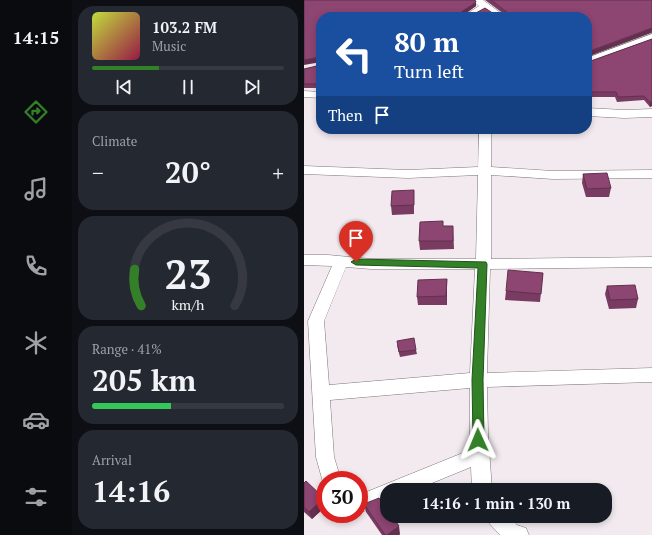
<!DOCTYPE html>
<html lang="en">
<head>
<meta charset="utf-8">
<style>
	:root { --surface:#171b24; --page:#242831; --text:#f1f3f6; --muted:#9ea1a6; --line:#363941; --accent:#338028 }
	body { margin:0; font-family:"PT Serif",serif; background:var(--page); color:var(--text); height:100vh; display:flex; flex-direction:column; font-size:15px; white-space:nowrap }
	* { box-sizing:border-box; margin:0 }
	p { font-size:13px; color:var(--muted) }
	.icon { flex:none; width:22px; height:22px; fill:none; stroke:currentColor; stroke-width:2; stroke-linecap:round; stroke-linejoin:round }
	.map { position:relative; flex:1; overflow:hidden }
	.drawer { display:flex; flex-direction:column; gap:6px; padding:6px; background:#0d0f14; width:232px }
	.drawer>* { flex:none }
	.guide { position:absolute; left:12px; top:12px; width:276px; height:122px; border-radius:16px; box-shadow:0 2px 6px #0003; background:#1a4fa0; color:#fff; overflow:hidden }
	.speed { position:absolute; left:12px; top:471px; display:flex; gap:8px; font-size:20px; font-weight:700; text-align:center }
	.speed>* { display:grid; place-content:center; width:52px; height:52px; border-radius:50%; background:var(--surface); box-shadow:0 2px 6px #0003; line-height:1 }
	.speed .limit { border:6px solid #d22; background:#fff; color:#111 }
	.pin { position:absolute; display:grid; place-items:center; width:34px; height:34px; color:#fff; margin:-41px -17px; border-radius:50% 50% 50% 0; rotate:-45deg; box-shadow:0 0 4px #0007 }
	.pin .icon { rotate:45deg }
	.me { position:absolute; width:44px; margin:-22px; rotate:359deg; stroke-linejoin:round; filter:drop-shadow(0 0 3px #0008) }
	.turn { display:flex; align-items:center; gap:14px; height:84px; padding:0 12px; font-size:18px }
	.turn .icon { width:52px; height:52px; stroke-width:2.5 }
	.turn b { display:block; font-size:28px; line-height:34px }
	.then { display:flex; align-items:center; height:38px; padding:0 12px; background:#0003; gap:8px; font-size:15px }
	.big { font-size:30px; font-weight:700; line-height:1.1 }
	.drawer .tile { flex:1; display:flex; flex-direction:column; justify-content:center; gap:6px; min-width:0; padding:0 14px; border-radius:16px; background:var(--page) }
	.drawer .dial { align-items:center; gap:0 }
	.dial svg { height:104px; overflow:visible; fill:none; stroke:var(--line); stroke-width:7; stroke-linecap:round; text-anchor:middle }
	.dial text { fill:var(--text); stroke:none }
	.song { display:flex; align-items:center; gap:12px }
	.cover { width:48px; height:48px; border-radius:6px; background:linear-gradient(135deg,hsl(70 70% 55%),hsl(340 70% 35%)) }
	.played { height:4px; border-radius:2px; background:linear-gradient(90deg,var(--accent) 35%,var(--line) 35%) }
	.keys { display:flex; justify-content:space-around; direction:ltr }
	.heat { display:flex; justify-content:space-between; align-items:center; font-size:22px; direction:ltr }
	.charge { height:6px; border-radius:3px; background:linear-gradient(90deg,#34c759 41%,var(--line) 0) }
	.trip { position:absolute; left:76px; top:483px; width:232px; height:40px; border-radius:16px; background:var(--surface); box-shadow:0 2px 6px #0003; font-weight:700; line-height:40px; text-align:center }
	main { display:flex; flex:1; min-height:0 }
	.tab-bar { display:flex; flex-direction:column; width:72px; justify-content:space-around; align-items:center; background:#090b0e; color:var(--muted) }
	.tab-bar .icon { width:28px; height:28px }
	.tab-bar .on { color:var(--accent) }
	.tab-bar b { font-size:18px; color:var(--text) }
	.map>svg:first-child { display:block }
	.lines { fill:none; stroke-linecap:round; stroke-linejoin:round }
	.minor-casing { stroke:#7c7579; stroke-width:1 }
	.minor { fill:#fff; fill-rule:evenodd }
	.wall { fill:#793b61 }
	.shaded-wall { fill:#63304f }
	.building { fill:#8d4571; stroke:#63304f }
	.route { fill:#338028; stroke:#21531a }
</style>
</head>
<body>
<main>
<nav class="tab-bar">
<b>14:15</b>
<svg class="icon on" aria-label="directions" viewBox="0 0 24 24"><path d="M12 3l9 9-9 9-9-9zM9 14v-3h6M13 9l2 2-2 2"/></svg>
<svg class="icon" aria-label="music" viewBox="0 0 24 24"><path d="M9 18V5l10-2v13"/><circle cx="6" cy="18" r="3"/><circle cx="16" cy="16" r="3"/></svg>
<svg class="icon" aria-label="phone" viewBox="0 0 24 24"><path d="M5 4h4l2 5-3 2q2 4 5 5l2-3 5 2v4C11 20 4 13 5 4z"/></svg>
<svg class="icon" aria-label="climate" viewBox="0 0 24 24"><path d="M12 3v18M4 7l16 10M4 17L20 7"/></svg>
<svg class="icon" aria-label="car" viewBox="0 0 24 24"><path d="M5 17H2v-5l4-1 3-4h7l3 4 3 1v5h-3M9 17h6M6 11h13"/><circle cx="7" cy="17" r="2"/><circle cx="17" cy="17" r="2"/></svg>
<svg class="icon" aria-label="filters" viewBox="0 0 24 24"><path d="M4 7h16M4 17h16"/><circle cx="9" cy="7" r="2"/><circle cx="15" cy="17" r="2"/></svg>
</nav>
<section class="drawer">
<div class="tile">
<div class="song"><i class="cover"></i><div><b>103.2 FM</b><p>Music</p></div></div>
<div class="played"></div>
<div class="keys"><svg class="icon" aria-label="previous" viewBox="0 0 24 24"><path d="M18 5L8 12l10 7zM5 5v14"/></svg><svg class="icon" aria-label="pause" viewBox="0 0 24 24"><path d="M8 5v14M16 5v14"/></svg><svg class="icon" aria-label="next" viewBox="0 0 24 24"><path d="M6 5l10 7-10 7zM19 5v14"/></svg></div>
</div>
<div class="tile"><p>Climate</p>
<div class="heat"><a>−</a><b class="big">20°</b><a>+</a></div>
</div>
<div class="tile dial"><svg viewBox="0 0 100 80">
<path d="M14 69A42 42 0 1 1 86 69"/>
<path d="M14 69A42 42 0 0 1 9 41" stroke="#338028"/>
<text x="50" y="56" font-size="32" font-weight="700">23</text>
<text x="50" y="72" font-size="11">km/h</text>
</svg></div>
<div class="tile"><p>Range · 41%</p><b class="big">205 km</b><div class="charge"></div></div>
<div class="tile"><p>Arrival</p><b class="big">14:16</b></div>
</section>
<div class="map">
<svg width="348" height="535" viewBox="0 0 348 535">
	<rect width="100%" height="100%" fill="#f2eaee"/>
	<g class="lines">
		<g class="minor-casing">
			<path id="minor" d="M168,0H179L202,17H190L181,10L170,17H158L175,6Z
				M348,34V41L283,65V58Z
				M0,91L17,92V98L0,97Z
				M283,108L320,110L348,109V117L320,118L283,116Z
				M175,129H187V167L249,171L348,170V178L249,179L187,175V259L348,257V267L186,269L183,373L348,368V382L183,387L184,434L188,490H168L167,467L111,490H83V502L55,513V495L166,450V388L26,400L30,457L37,480H21L20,486L12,457L4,321L28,266L0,265V255H24L67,259H172L174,175L104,178L0,174V166L104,170L174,167ZM42,267L67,269H171L166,373L25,385L20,321Z
				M182,516H205L213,525L222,528L225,535H196L185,523Z"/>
		</g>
		<use href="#minor" class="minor"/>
	</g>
	<path class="wall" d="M0,0L172,6L160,14H200L181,0H348V33L283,17H17V62Z
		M348,39V106L346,107L340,100L313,102L311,97H283V61L284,62Z
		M17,65V86H14L13,88H0V69Z
		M279,174L307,188L305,197H282L278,183Z
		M110,198V214L88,215L87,206Z
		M139,226H149L150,249L116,250L115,241Z
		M239,273L236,302L201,300L202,291Z
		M143,279V305H114L113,297Z
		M303,286L334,299L332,308L305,309L301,294Z
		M93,345L112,350L113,354L96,357Z
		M0,483L21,500V507L8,519L0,512Z
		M60,504L96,534L95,535H78L62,512Z"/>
	<path class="shaded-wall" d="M172,2V6L157,17L156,13Z
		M348,28L347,33L283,57V52Z
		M16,57L17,62L0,65V60Z
		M13,81L14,86L13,88L12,84Z
		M346,102H348V106L346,107Z
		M143,279V305L142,296Z
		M20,498L21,507L8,519L5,512Z
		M95,526L96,534L95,535H83Z"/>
	<path class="building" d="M0,0H171L172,2L156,13L158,14H170L181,8L190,14H202L204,13L187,0H348V28L283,52V17H17V58L16,57L0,60Z
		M348,39V102H346L340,96L314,97L312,92H283V61L284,62Z
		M17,65V82L13,81L12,84H0V69Z
		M303,173L307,188L283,189L279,174Z
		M110,190V205L87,206L88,191Z
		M139,221V226H149V241H115L116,222Z
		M204,270L239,273L237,294L202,291Z
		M143,279L142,296L113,297L114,280Z
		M331,285L334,299L306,300L303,286Z
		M110,338L112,350L95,352L93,341Z
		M2,481L20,498L5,512L0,507V483Z
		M75,498L83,509V516H88L95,526L83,535H81L60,504Z"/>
	<path class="route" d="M52,259L182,262L183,264L179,380L180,440L178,443L174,445L170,443L169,440L168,380L174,268L52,265L47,262Z"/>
</svg>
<div class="speed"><div class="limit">30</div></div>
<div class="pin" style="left:52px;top:262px;background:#d93025"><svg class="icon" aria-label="arrive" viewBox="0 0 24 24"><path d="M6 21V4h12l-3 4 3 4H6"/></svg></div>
<svg class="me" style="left:174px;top:440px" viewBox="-20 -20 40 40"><path d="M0-17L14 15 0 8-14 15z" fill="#338028" stroke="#fff" stroke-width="4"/></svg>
<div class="trip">14:16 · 1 min · 130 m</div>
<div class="guide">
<div class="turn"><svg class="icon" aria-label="left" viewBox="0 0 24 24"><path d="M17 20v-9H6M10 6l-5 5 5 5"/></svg><div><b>80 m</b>Turn left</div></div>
<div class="then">Then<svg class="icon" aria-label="arrive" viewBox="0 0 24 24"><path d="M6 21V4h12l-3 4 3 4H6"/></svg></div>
</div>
</div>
</main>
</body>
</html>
